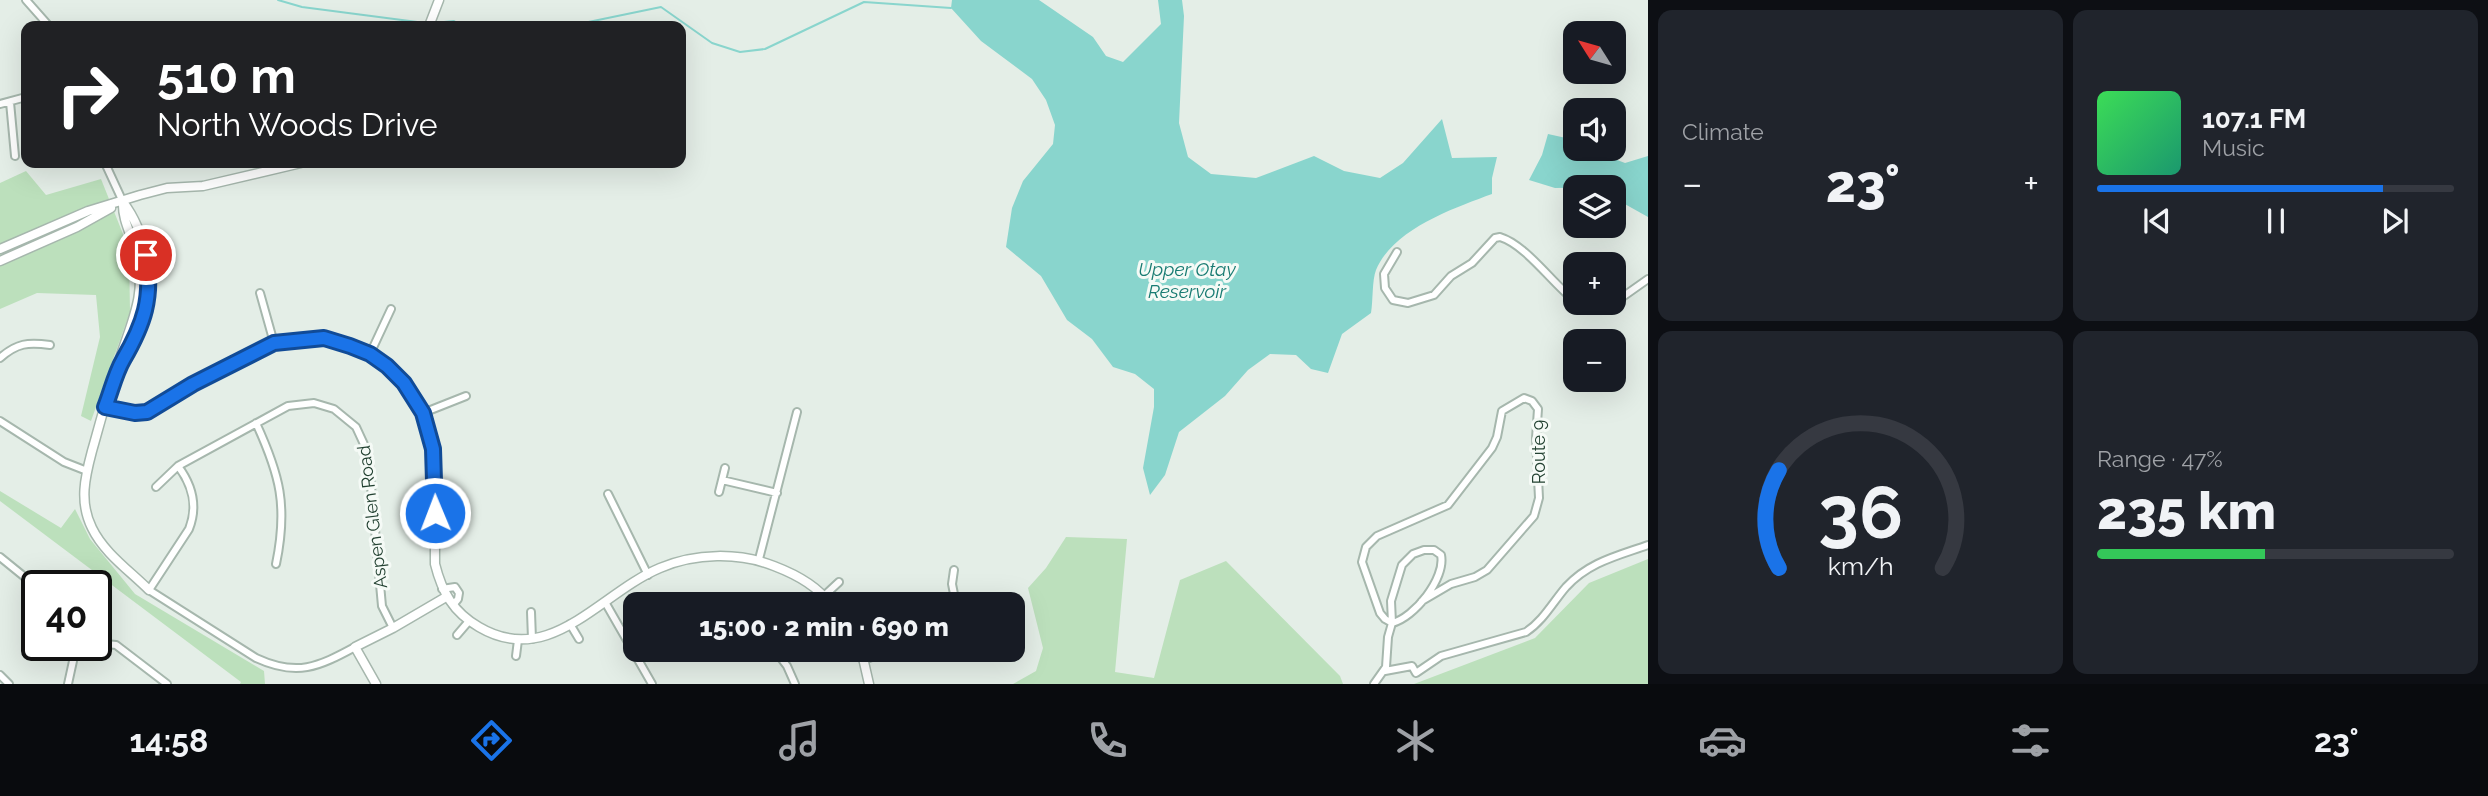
<!DOCTYPE html>
<html lang="en">
<head>
<meta charset="utf-8">
<style>
	:root { --surface:#171b24; --page:#20242c; --text:#f1f3f6; --muted:#9ea1a6; --line:#363941; --accent:#1a73e8 }
	body { margin:0; font-family:Raleway,sans-serif; background:var(--page); color:var(--text); height:100vh; display:flex; flex-direction:column; font-size:26px; white-space:nowrap }
	* { box-sizing:border-box; margin:0 }
	p { font-size:23px; color:var(--muted) }
	.icon { flex:none; width:38px; height:38px; fill:none; stroke:currentColor; stroke-width:2; stroke-linecap:round; stroke-linejoin:round }
	.map { position:relative; flex:1; overflow:hidden }
	.drawer { display:flex; flex-direction:column; gap:10px; padding:10px; background:#0d0f14; width:840px }
	.drawer>* { flex:none }
	.hud { position:absolute; left:21px; top:21px; width:665px; height:147px; border-radius:14px; box-shadow:0 7px 28px #0002; background:#202124; color:#fff; overflow:hidden }
	.needle { width:46px; rotate:307deg }
	.controls { position:absolute; left:1563px; top:21px; display:grid; gap:14px }
	.controls a { display:grid; place-items:center; width:63px; height:63px; border-radius:14px; background:var(--surface); box-shadow:0 7px 28px #0002; font-size:35px }
	.speed { position:absolute; left:21px; top:570px; display:flex; gap:14px; font-size:35px; font-weight:700; text-align:center }
	.speed>* { display:grid; place-content:center; width:91px; height:91px; border-radius:50%; background:var(--surface); box-shadow:0 7px 28px #0002; line-height:1 }
	.speed .limit { border:4px solid #111; border-radius:10px; background:#fff; color:#111 }
	.pin { position:absolute; display:grid; place-items:center; width:60px; height:60px; color:#fff; margin:-30px; border:4px solid #fff; border-radius:50%; box-shadow:0 2px 7px #0007 }
	.me { position:absolute; width:77px; margin:-38px; rotate:359deg; stroke-linejoin:round; filter:drop-shadow(0 0 5px #0008) }
	.turn { display:flex; align-items:center; gap:24px; height:147px; padding:0 21px; font-size:32px }
	.turn .icon { width:91px; height:91px; stroke-width:2.5 }
	.turn b { display:block; font-size:49px; line-height:60px }
	.big { font-size:52px; font-weight:800; line-height:1.1 }
	.drawer .card { flex:1; display:flex; flex-direction:column; justify-content:center; gap:10px; min-width:0; padding:0 24px; border-radius:14px; background:var(--page) }
	.drawer .dial { align-items:center; gap:0 }
	.dial svg { height:182px; overflow:visible; fill:none; stroke:var(--line); stroke-width:7; stroke-linecap:round; text-anchor:middle }
	.dial text { fill:var(--text); stroke:none }
	.song { display:flex; align-items:center; gap:21px }
	.cover { width:84px; height:84px; border-radius:10px; background:linear-gradient(135deg,hsl(130 70% 55%),hsl(160 70% 35%)) }
	.played { height:7px; border-radius:4px; background:linear-gradient(90deg,var(--accent) 80%,var(--line) 80%) }
	.keys { display:flex; justify-content:space-around; direction:ltr }
	.heat { display:flex; justify-content:space-between; align-items:center; font-size:38px; direction:ltr }
	.charge { height:10px; border-radius:5px; background:linear-gradient(90deg,#34c759 47%,var(--line) 0) }
	.drawer .tiles { flex:1; display:grid; gap:10px; grid-template-columns:repeat(2,1fr) }
	.trip { position:absolute; left:623px; top:592px; width:402px; height:70px; border-radius:14px; background:var(--surface); box-shadow:0 7px 28px #0002; font-weight:800; line-height:70px; text-align:center }
	.tab-bar { display:flex; height:112px; justify-content:space-around; align-items:center; background:#090b0e; color:var(--muted) }
	.tab-bar .icon { width:49px; height:49px }
	.tab-bar .active { color:var(--accent) }
	.tab-bar b { font-size:32px; color:var(--text) }
	main { display:flex; flex:1; min-height:0 }
	.map>svg:first-child { display:block }
	.green { fill:#bce0bc }
	.water { fill:#89d5cd }
	.lines { fill:none; stroke-linecap:round; stroke-linejoin:round }
	.stream { stroke:#89d5cd; stroke-width:2 }
	.minor-casing { stroke:#a6b7ad; stroke-width:10 }
	.tertiary-casing { stroke:#a6b7ad; stroke-width:11 }
	.minor { stroke:#fff; stroke-width:6 }
	.tertiary { stroke:#fff; stroke-width:8 }
	.route-casing { stroke:#114b97; stroke-width:18 }
	.route { stroke:#1a73e8; stroke-width:12 }
	.labels { text-anchor:middle; dominant-baseline:central; stroke-width:6; stroke-linejoin:round; paint-order:stroke }
	.street-label { font-size:18px; fill:#224131; stroke:#f5faf6 }
	.water-label { font-size:19px; font-style:italic; fill:#187b72; stroke:#f5faf6 }
</style>
</head>
<body>
<main>
<div class="map">
<svg width="1648" height="684" viewBox="0 0 1648 684">
	<rect width="100%" height="100%" fill="#e4eee7"/>
	<path class="green" d="M26,171L46,195L101,179L129,249L130,312L91,421L81,416L100,337L96,295L37,293L0,309V183Z
		M0,491L61,528L75,509L90,539L135,594L264,671L265,684H240L241,682L0,501Z
		M1066,537L1127,539L1115,672L1154,678L1180,580L1226,561L1340,676L1343,684H1013L1036,671L1043,648L1028,588L1046,568Z
		M1648,559V684H1414L1535,638L1589,583Z"/>
	<path class="water" d="M952,0H1039L1093,37L1106,56L1123,62L1161,24L1158,0H1182L1184,16L1179,123L1188,157L1211,174L1256,178L1314,156L1344,171L1380,178L1403,163L1442,119L1452,158L1497,157L1492,178V194C1454,208 1393,229 1376,270C1372,280 1373,301 1371,313L1342,334L1328,373L1311,369L1296,355L1270,354L1248,370L1225,396L1179,432L1165,475L1150,495L1143,468L1154,407V389L1135,374L1113,367L1092,339L1067,320L1041,276L1006,247L1012,208L1023,181L1053,144L1055,125L1046,100L1032,79L981,41L951,8Z
		M1548,134L1575,140V149H1588L1625,163L1648,156V217L1614,198V187L1555,188L1529,180L1542,155Z"/>
	<g class="lines">
		<path class="stream" d="M278,0L302,7L425,23
			M434,23L454,21L462,26
			M569,26L661,7L712,43L740,52L765,49L864,2L951,8"/>
		<g class="minor-casing">
			<path id="minor" d="M26,0L49,26
				M10,102L15,156
				M0,104L26,97
				M105,163L123,202
				M1397,252L1384,274L1385,288L1393,300L1408,303L1434,295L1451,276L1472,263L1495,238L1500,237C1526,245 1552,283 1575,301
				M260,293L274,343
				M1578,303L1593,308L1613,303
				M1614,303L1648,279
				M370,354L391,309
				M0,358C17,343 28,342 50,345
				M423,413L466,396
				M0,421L64,462L87,471
				M256,423C280,475 288,506 276,564
				M178,466C193,486 198,506 189,529L149,590L256,658C297,677 318,667 355,647
				M722,480L777,493
				M156,487L178,466L288,406L314,403L334,409L356,427L368,453L382,606L393,628
				M719,492L725,468
				M608,494L648,575
				M435,513L457,512
				M0,557L37,587
				M759,559L797,412
				M954,570L952,584L956,604
				M442,589L455,587L459,593L458,599L453,605
				M825,595L839,582
				M605,602L652,684
				M531,612L532,639
				M1392,623L1385,619L1380,613L1362,562L1366,547L1377,536L1448,505L1492,448L1497,437L1502,411L1524,398L1532,401L1538,409L1536,438L1539,498L1534,516L1487,570L1475,577L1451,584L1422,601
				M570,624L579,639
				M457,635L469,621
				M96,643L116,645L167,684
				M774,649L787,666L795,684
				M516,656L518,640
				M863,660L896,649
				M1385,671L1412,666L1416,673L1441,656L1526,632C1543,621 1553,602 1566,587C1589,562 1617,556 1648,545
				M0,675L9,684
				M68,684L73,661L72,646
				M1374,684L1386,667L1388,637L1392,623L1391,601L1402,565L1413,554L1424,550H1434L1441,555C1446,578 1414,618 1392,623"/>
		</g>
		<g class="tertiary-casing">
			<path id="tertiary" d="M429,26L439,0
				M123,202C146,232 155,281 144,318C140,334 130,347 123,360C109,384 100,424 92,451C85,477 79,502 92,528C104,553 130,571 149,590
				M123,202C122,220 132,236 137,254C146,294 133,318 121,355L123,359
				M0,249L88,211L140,195L167,188L203,186L301,163
				M0,261L77,227L111,208
				M105,407C118,409 134,416 147,412C160,407 172,397 184,390C209,375 247,353 274,343C299,334 329,339 353,347C448,383 434,481 435,564C442,592 453,612 479,627C550,669 600,593 660,568C695,553 739,552 774,566C795,574 817,585 830,604
				M861,649L869,684
				M376,684L355,647L393,628L446,597"/>
		</g>
		<use href="#minor" class="minor"/>
		<use href="#tertiary" class="tertiary"/>
	</g>
	<g class="lines">
		<g class="route-casing">
			<path id="route" d="M146,255C153,298 144,324 123,360C115,374 111,392 105,407L135,413L147,412L193,384L274,343L324,338L350,346L370,354L387,366L404,383L423,413L433,449L435,513"/>
		</g>
		<use href="#route" class="route"/>
	</g>
	<g class="labels">
		<g class="street-label">
			<text transform="translate(1538 452) rotate(-90)">Route 9</text>
			<text transform="translate(372 517) rotate(-97)">Aspen Glen Road</text>
		</g>
		<g class="water-label">
			<text x="1187" y="269">Upper Otay<tspan x="1187" dy="22">Reservoir</tspan></text>
		</g>
	</g>
</svg>
<div class="controls">
<a><svg class="needle" viewBox="-14 -14 28 28"><path d="M0-13l5 13h-10z" fill="#e53935"/><path d="M0 13l5-13h-10z" fill="#9ea1a6"/></svg></a>
<a><svg class="icon" aria-label="sound" viewBox="0 0 24 24"><path d="M4 9h4l5-4v14l-5-4H4zM17 9q2 3 0 6"/></svg></a>
<a><svg class="icon" aria-label="layers" viewBox="0 0 24 24"><path d="M12 4l9 5-9 5-9-5zM3 14l9 5 9-5"/></svg></a>
<a>+</a>
<a>−</a>
</div>
<div class="speed"><div class="limit">40</div></div>
<div class="pin" style="left:146px;top:255px;background:#d93025"><svg class="icon" aria-label="arrive" viewBox="0 0 24 24"><path d="M6 21V4h12l-3 4 3 4H6"/></svg></div>
<svg class="me" style="left:435px;top:513px" viewBox="-20 -20 40 40"><circle r="17" fill="#1a73e8" stroke="#fff" stroke-width="3"/><path d="M0-11L8 9 0 5-8 9z" fill="#fff"/></svg>
<div class="trip">15:00 · 2 min · 690 m</div>
<div class="hud">
<div class="turn"><svg class="icon" aria-label="right" viewBox="0 0 24 24"><path d="M7 20v-9h11M14 6l5 5-5 5"/></svg><div><b>510 m</b>North Woods Drive</div></div>
</div>
</div>
<section class="drawer">
<div class="tiles">
<div class="card"><p>Climate</p>
<div class="heat"><a>−</a><b class="big">23°</b><a>+</a></div>
</div>
<div class="card">
<div class="song"><i class="cover"></i><div><b>107.1 FM</b><p>Music</p></div></div>
<div class="played"></div>
<div class="keys"><svg class="icon" aria-label="previous" viewBox="0 0 24 24"><path d="M18 5L8 12l10 7zM5 5v14"/></svg><svg class="icon" aria-label="pause" viewBox="0 0 24 24"><path d="M8 5v14M16 5v14"/></svg><svg class="icon" aria-label="next" viewBox="0 0 24 24"><path d="M6 5l10 7-10 7zM19 5v14"/></svg></div>
</div>
<div class="card dial"><svg viewBox="0 0 100 80">
<path d="M14 69A42 42 0 1 1 86 69"/>
<path d="M14 69A42 42 0 0 1 14 26" stroke="#1a73e8"/>
<text x="50" y="56" font-size="32" font-weight="700">36</text>
<text x="50" y="72" font-size="11">km/h</text>
</svg></div>
<div class="card"><p>Range · 47%</p><b class="big">235 km</b><div class="charge"></div></div>
</div>
</section>
</main>
<nav class="tab-bar">
<b>14:58</b>
<svg class="icon active" aria-label="directions" viewBox="0 0 24 24"><path d="M12 3l9 9-9 9-9-9zM9 14v-3h6M13 9l2 2-2 2"/></svg>
<svg class="icon" aria-label="music" viewBox="0 0 24 24"><path d="M9 18V5l10-2v13"/><circle cx="6" cy="18" r="3"/><circle cx="16" cy="16" r="3"/></svg>
<svg class="icon" aria-label="phone" viewBox="0 0 24 24"><path d="M5 4h4l2 5-3 2q2 4 5 5l2-3 5 2v4C11 20 4 13 5 4z"/></svg>
<svg class="icon" aria-label="climate" viewBox="0 0 24 24"><path d="M12 3v18M4 7l16 10M4 17L20 7"/></svg>
<svg class="icon" aria-label="car" viewBox="0 0 24 24"><path d="M5 17H2v-5l4-1 3-4h7l3 4 3 1v5h-3M9 17h6M6 11h13"/><circle cx="7" cy="17" r="2"/><circle cx="17" cy="17" r="2"/></svg>
<svg class="icon" aria-label="filters" viewBox="0 0 24 24"><path d="M4 7h16M4 17h16"/><circle cx="9" cy="7" r="2"/><circle cx="15" cy="17" r="2"/></svg>
<b>23°</b>
</nav>
</body>
</html>
